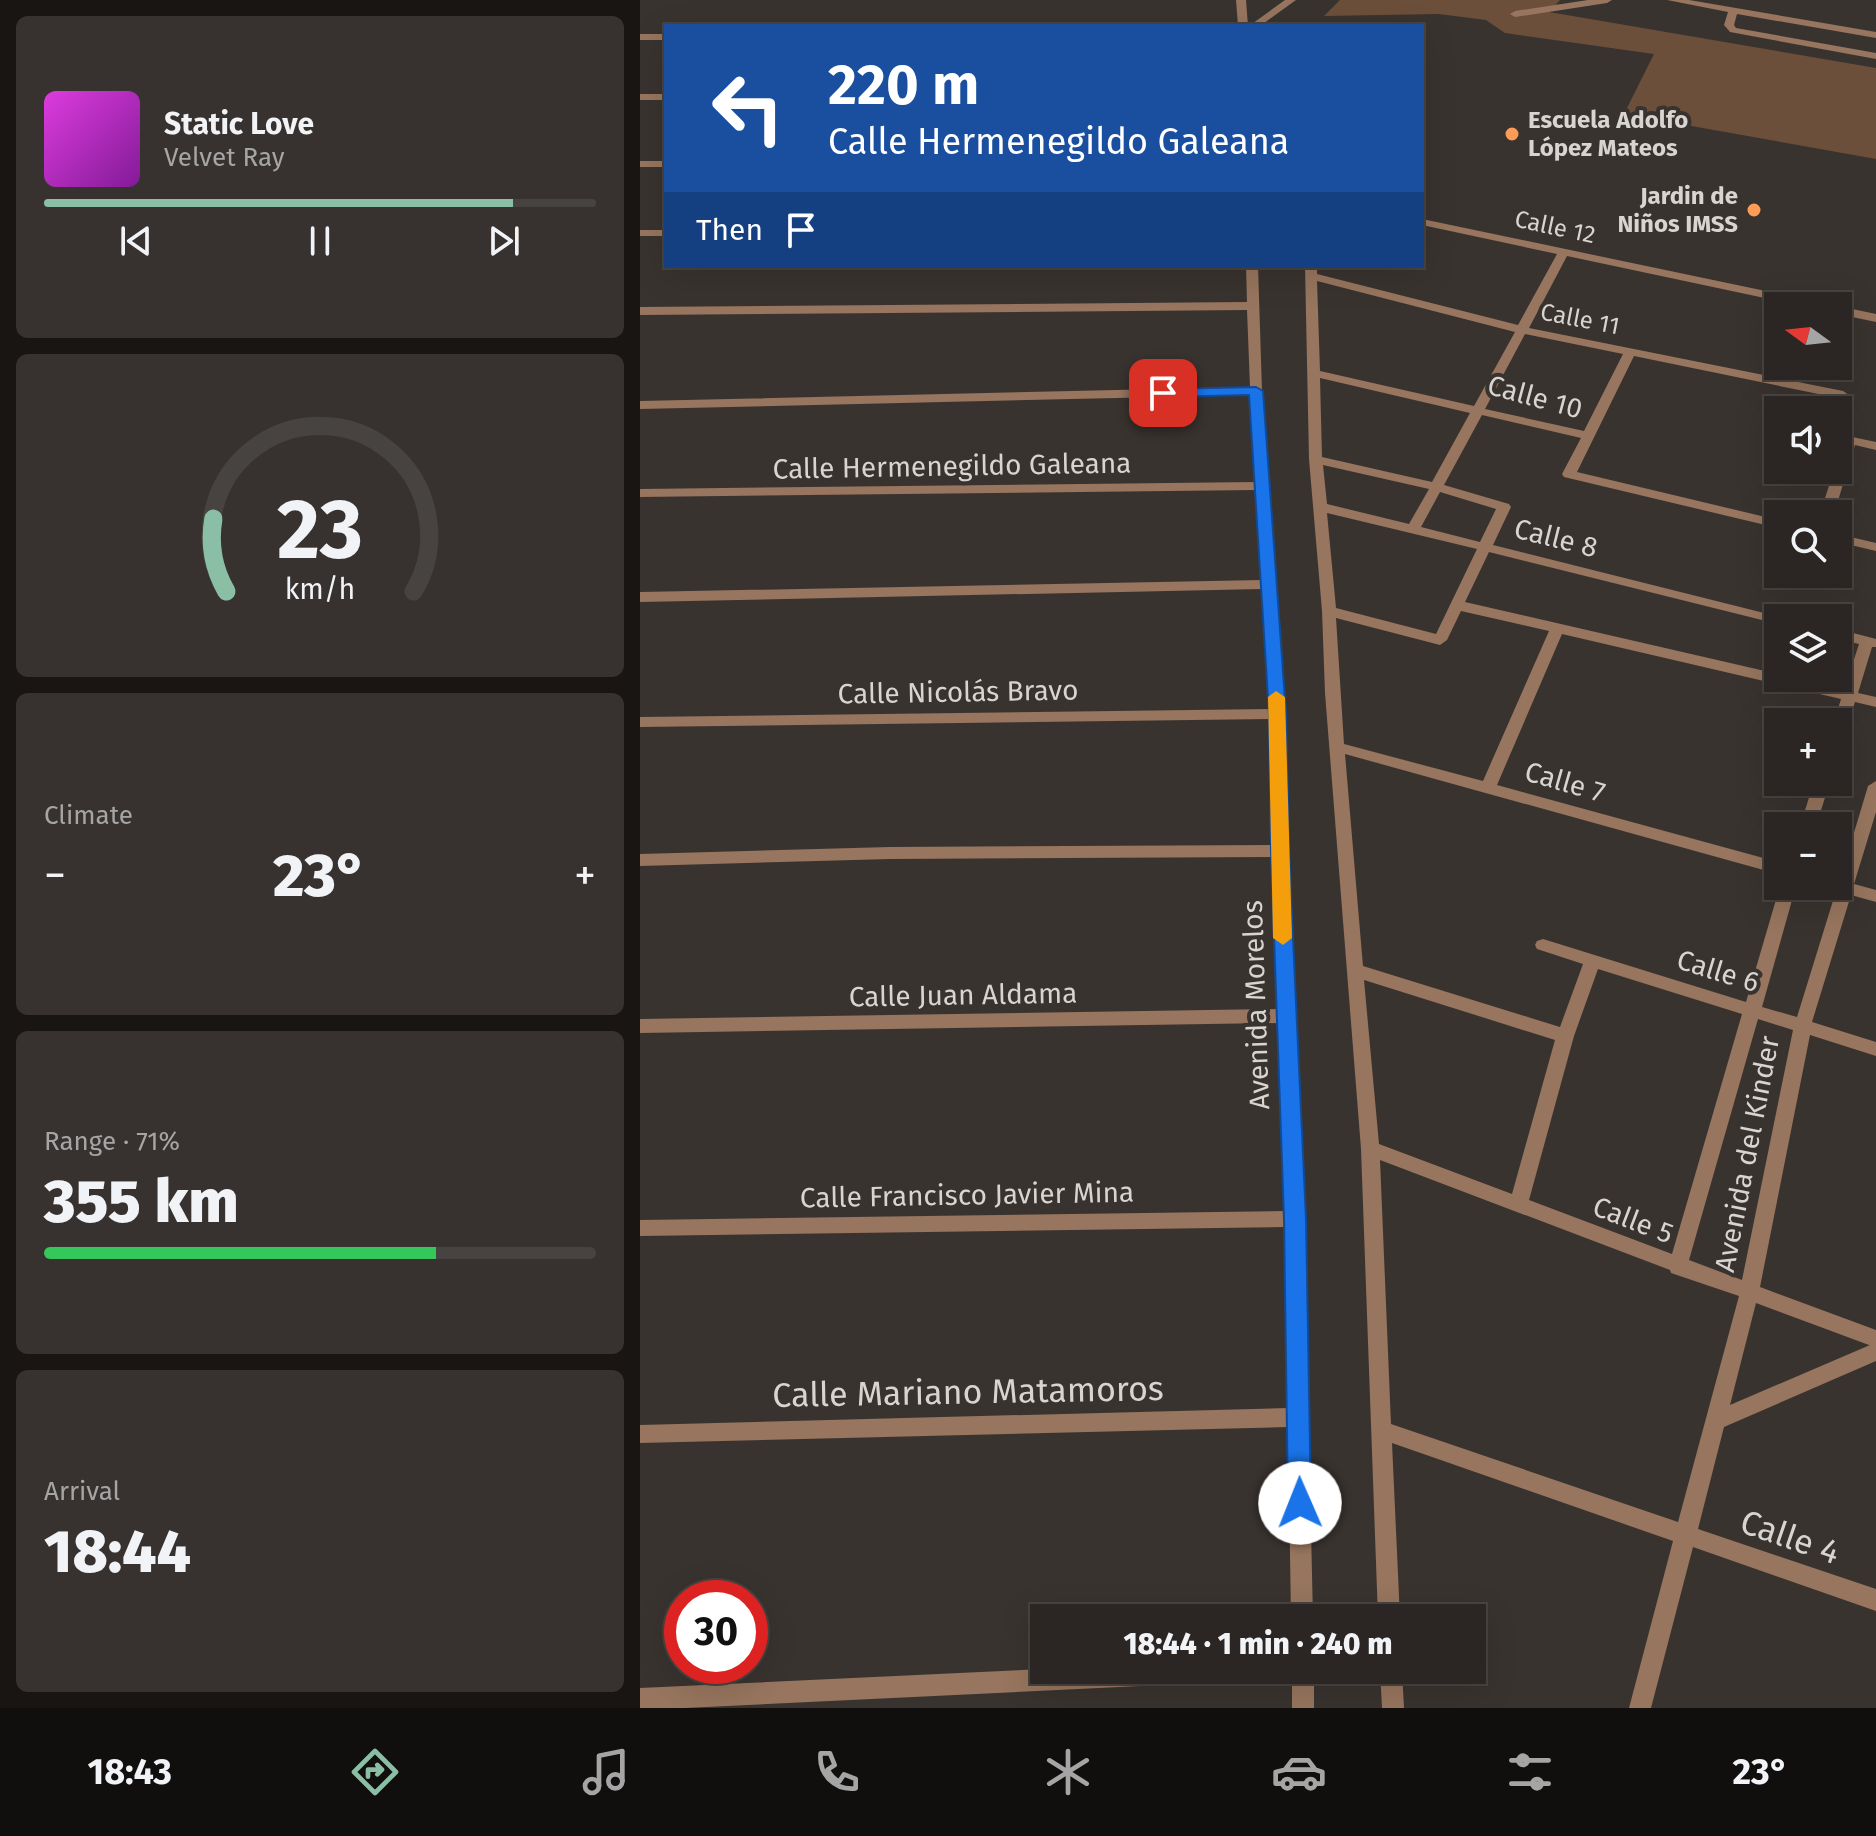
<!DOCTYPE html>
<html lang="en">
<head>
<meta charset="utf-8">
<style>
	:root { --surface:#2b2623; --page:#373230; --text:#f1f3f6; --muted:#a6a5a6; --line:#474341; --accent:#8abfa5 }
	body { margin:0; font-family:"Fira Sans",sans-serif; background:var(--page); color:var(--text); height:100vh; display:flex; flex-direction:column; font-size:30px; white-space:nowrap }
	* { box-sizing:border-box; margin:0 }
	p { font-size:26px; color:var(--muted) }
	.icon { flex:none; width:44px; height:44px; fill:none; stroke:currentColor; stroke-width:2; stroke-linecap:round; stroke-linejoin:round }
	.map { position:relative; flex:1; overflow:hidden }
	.panel { display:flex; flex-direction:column; gap:16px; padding:16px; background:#181513; width:640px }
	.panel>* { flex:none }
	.banner { position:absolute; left:24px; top:24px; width:760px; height:244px; border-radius:0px; box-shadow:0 8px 32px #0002,0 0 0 2px var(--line); background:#1a4fa0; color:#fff; overflow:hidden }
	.needle { width:52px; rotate:285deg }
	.controls { position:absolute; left:1124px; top:292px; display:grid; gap:16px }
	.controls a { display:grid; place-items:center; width:88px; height:88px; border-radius:0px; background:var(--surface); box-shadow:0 8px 32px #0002,0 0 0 2px var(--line); font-size:40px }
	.speed { position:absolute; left:24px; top:1580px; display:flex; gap:16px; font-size:40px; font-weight:700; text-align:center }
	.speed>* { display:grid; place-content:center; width:104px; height:104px; border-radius:50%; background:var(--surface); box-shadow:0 8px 32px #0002,0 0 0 2px var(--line); line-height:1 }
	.speed .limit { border:12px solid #d22; background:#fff; color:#111 }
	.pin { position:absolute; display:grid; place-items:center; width:68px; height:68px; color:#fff; margin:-34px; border-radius:16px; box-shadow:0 4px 12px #0006 }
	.me { position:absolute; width:88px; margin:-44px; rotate:359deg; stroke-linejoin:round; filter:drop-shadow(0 0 6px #0008) }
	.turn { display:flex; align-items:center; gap:28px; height:168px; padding:0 32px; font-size:36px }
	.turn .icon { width:104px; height:104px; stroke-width:2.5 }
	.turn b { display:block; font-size:56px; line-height:68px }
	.then { display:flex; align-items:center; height:76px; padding:0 32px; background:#0003; gap:16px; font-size:30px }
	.big { font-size:60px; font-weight:800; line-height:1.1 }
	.panel .tile { flex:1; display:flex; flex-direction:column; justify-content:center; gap:12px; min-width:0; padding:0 28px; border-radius:12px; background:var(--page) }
	.panel .dial { align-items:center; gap:0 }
	.dial svg { height:208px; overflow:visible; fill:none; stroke:var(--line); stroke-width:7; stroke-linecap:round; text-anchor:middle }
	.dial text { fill:var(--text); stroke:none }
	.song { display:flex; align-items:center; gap:24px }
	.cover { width:96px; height:96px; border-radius:12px; background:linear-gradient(135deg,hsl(300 70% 55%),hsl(290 70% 35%)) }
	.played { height:8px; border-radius:4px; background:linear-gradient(90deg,var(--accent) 85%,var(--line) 85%) }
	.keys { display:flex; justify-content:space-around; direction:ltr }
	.heat { display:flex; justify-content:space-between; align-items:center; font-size:44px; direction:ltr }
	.charge { height:12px; border-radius:6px; background:linear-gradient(90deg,#34c759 71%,var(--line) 0) }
	.trip { position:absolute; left:390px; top:1604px; width:456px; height:80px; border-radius:0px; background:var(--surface); box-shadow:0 8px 32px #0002,0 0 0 2px var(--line); font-weight:800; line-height:80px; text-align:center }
	.tab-bar { display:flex; height:128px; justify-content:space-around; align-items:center; background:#110f0e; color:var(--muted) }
	.tab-bar .icon { width:56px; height:56px }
	.tab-bar .active { color:var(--accent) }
	.tab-bar b { font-size:36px; color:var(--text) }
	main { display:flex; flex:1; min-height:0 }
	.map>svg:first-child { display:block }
	.green { fill:#6c4f3b }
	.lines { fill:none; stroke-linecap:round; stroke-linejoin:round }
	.street { fill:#97755e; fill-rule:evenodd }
	.route { fill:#1a73e8; stroke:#114b97; stroke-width:2 }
	.slow { fill:#f59e0b }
	.poi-dot { fill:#fd9c56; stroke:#39332f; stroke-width:3 }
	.labels { text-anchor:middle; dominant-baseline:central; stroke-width:8; stroke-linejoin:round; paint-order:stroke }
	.far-poi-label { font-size:24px; font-weight:bold; fill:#d8d4d1; stroke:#39332f; text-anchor:start }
	.far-street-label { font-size:24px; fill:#d8d4d1; stroke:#39332f }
	.street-label { font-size:28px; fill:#d8d4d1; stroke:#39332f }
	.near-street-label { font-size:34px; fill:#d8d4d1; stroke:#39332f }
</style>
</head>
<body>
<main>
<section class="panel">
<div class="tile">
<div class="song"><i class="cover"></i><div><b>Static Love</b><p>Velvet Ray</p></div></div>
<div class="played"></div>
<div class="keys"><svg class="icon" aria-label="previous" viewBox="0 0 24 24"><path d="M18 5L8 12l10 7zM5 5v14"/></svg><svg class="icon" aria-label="pause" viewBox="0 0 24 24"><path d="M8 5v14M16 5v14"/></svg><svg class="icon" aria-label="next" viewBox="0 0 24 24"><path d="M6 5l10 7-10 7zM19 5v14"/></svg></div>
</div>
<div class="tile dial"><svg viewBox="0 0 100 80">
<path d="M14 69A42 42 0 1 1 86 69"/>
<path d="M14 69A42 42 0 0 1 9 41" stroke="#8abfa5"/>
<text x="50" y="56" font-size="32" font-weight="700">23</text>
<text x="50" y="72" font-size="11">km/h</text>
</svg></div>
<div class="tile"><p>Climate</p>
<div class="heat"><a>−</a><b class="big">23°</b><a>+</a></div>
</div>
<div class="tile"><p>Range · 71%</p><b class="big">355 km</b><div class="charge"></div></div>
<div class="tile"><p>Arrival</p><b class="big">18:44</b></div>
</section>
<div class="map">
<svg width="1236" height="1708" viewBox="0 0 1236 1708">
	<rect width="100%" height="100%" fill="#39332f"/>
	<path class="green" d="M700,0H920L909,12L1236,68V159L984,114L1014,54L865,33L846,20L799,14L684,16Z"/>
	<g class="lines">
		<path class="street" d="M596,0H606L608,26H598Z
			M645,0H656L620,26H609Z
			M948,0H972L967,3L875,17L870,14L875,11Z
			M1027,0H1049L1236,32V38L1097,14L1094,25L1096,28L1236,53V59L1090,32L1084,25L1088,12Z
			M0,34H26V40H0Z
			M0,94H26V100H0Z
			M0,161H26V167H0Z
			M782,219L1183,303L1185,306H1162L927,256L889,328L1203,391L1209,395L1203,399L994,356L937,472L1138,520V528L924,477L922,474L941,438L842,415L804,485L869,504L871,507L853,545L1144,618H1138V624L849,552L825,602L1138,674V678H1154L1204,690L1219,644L1198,639V629L1236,639V647H1232L1218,693L1236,697V707L1215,702L1206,732L1198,737V722H1194L1201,699L922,634L857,785L1138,862V874L705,754L723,966L920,1027L943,964L897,949L895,945L897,941L903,939L1106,1002L1140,886H1156L1122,1007L1157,1017L1196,891L1191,886H1198L1228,786L1236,781V812L1214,884L1236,890V902L1211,895L1172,1022L1236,1042V1056L1170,1035L1120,1287L1236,1330V1361L1084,1427L1058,1529L1236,1589V1611L1053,1547L1011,1708H989L1033,1541L752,1443L760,1618H738L721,1149L685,693L682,611L669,459L665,266H677V274L878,325L917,254L782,225ZM677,281L875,332L834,406L680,371ZM885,334L983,354L944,431L845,409ZM680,378L830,413L792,482L682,457ZM683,465L789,489L769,524L687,504ZM800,492L856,509L840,542L781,527ZM687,513L837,549L796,634L696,608ZM821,611L909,631L843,781L704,744L696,618L800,645L807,640ZM958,969L1102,1014L1032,1254L889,1200L934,1036ZM724,980L915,1040L872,1194L739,1144ZM1118,1019L1153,1030L1102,1280L1049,1260ZM740,1160L1030,1270L1031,1273L1099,1296L1038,1522L751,1424ZM1116,1303L1229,1345H1230L1090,1405Z
			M0,230H26V236H0Z
			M606,266H618L622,391L645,714L648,851L664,1219L673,1618H651L648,1427L0,1443V1425L648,1408L646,1227L0,1236V1220L645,1211L638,1023L0,1033V1019L638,1009L632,857L250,859L0,866V854L250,847L632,845L631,719L0,727V717L630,709L622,589L0,602V592L622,580L616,490L0,497V489L616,482L610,395L0,409V401L610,387L607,310L0,315V307L607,302Z
			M1198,306L1236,314V322L1198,314Z
			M1198,434L1236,442V450L1215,445L1194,514H1180L1194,470H1198V458L1203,443L1198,442Z
			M1198,534L1236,543V551L1198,542Z
			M1174,782H1190L1176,826H1160Z
			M404,1669L615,1670L612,1678L604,1681L45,1708H0V1688Z
			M652,1670H674V1708H652Z
			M740,1670H762L764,1708H742Z"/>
	</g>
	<path class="route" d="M616,387L623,391L646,714L649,851L666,1219L671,1503L668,1511L660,1515L651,1511L648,1503L644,1219L631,851L629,714L609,395L523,397L516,393L523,389Z"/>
	<path class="slow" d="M636,691L645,697L652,938L643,945L633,938L628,697Z"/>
	<g class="poi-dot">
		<circle cx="872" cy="134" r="8"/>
		<circle cx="1114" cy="210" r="8"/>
	</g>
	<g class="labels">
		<g class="far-poi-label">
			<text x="888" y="120">Escuela Adolfo<tspan x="888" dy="28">López Mateos</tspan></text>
			<text x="1098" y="196" text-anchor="end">Jardin de<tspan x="1098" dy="28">Niños IMSS</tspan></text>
		</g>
		<g class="far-street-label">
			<text transform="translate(915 227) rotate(12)">Calle 12</text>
			<text transform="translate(940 319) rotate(11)">Calle 11</text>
		</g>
		<g class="street-label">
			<text transform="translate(895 397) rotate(15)">Calle 10</text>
			<text transform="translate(312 466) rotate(-1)">Calle Hermenegildo Galeana</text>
			<text transform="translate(916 538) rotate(14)">Calle 8</text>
			<text transform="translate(318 692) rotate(-1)">Calle Nicolás Bravo</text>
			<text transform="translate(925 782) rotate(16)">Calle 7</text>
			<text transform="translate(1078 971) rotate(17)">Calle 6</text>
			<text transform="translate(323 995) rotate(-1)">Calle Juan Aldama</text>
			<text transform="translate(616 1005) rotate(-92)">Avenida Morelos</text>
			<text transform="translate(1107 1154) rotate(-79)">Avenida del Kinder</text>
			<text transform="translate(327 1195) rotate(-1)">Calle Francisco Javier Mina</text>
			<text transform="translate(993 1220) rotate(21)">Calle 5</text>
		</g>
		<g class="near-street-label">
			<text transform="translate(328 1392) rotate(-1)">Calle Mariano Matamoros</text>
			<text transform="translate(1150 1537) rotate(19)">Calle 4</text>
		</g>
	</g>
</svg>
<div class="controls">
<a><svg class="needle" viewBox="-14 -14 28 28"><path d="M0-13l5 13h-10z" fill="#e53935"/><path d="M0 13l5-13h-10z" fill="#a6a5a6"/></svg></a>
<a><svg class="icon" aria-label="sound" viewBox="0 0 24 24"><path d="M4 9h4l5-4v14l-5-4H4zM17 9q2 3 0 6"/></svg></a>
<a><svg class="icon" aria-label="search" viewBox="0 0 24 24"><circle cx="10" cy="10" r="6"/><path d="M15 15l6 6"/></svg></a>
<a><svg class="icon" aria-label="layers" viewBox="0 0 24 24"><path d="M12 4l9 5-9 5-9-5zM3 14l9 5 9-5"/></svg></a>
<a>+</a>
<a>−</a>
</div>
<div class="speed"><div class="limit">30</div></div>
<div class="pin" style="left:523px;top:393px;background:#d93025"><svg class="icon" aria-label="arrive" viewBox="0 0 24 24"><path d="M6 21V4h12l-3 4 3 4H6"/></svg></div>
<svg class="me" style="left:660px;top:1503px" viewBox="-20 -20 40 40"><circle r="19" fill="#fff"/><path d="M0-13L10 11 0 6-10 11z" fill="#1a73e8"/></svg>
<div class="trip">18:44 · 1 min · 240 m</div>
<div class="banner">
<div class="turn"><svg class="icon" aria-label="left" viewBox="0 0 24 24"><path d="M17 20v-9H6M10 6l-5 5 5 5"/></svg><div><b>220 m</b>Calle Hermenegildo Galeana</div></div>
<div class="then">Then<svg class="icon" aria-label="arrive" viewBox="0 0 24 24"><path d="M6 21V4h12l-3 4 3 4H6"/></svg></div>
</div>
</div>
</main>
<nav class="tab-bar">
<b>18:43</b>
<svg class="icon active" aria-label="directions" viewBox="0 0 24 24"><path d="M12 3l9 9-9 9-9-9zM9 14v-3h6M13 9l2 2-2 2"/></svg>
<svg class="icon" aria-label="music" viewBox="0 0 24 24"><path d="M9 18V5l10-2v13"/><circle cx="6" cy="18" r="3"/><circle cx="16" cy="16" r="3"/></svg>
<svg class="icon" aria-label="phone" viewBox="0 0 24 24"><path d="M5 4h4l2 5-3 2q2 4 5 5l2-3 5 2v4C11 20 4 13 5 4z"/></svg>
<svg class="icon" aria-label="climate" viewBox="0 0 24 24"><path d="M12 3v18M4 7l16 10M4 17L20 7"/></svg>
<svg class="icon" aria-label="car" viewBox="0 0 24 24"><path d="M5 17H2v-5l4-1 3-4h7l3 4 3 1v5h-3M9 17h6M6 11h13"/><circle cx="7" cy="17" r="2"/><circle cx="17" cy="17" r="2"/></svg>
<svg class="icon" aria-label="filters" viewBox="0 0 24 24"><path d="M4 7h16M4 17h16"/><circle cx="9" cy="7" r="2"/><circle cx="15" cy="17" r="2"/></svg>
<b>23°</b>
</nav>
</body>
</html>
